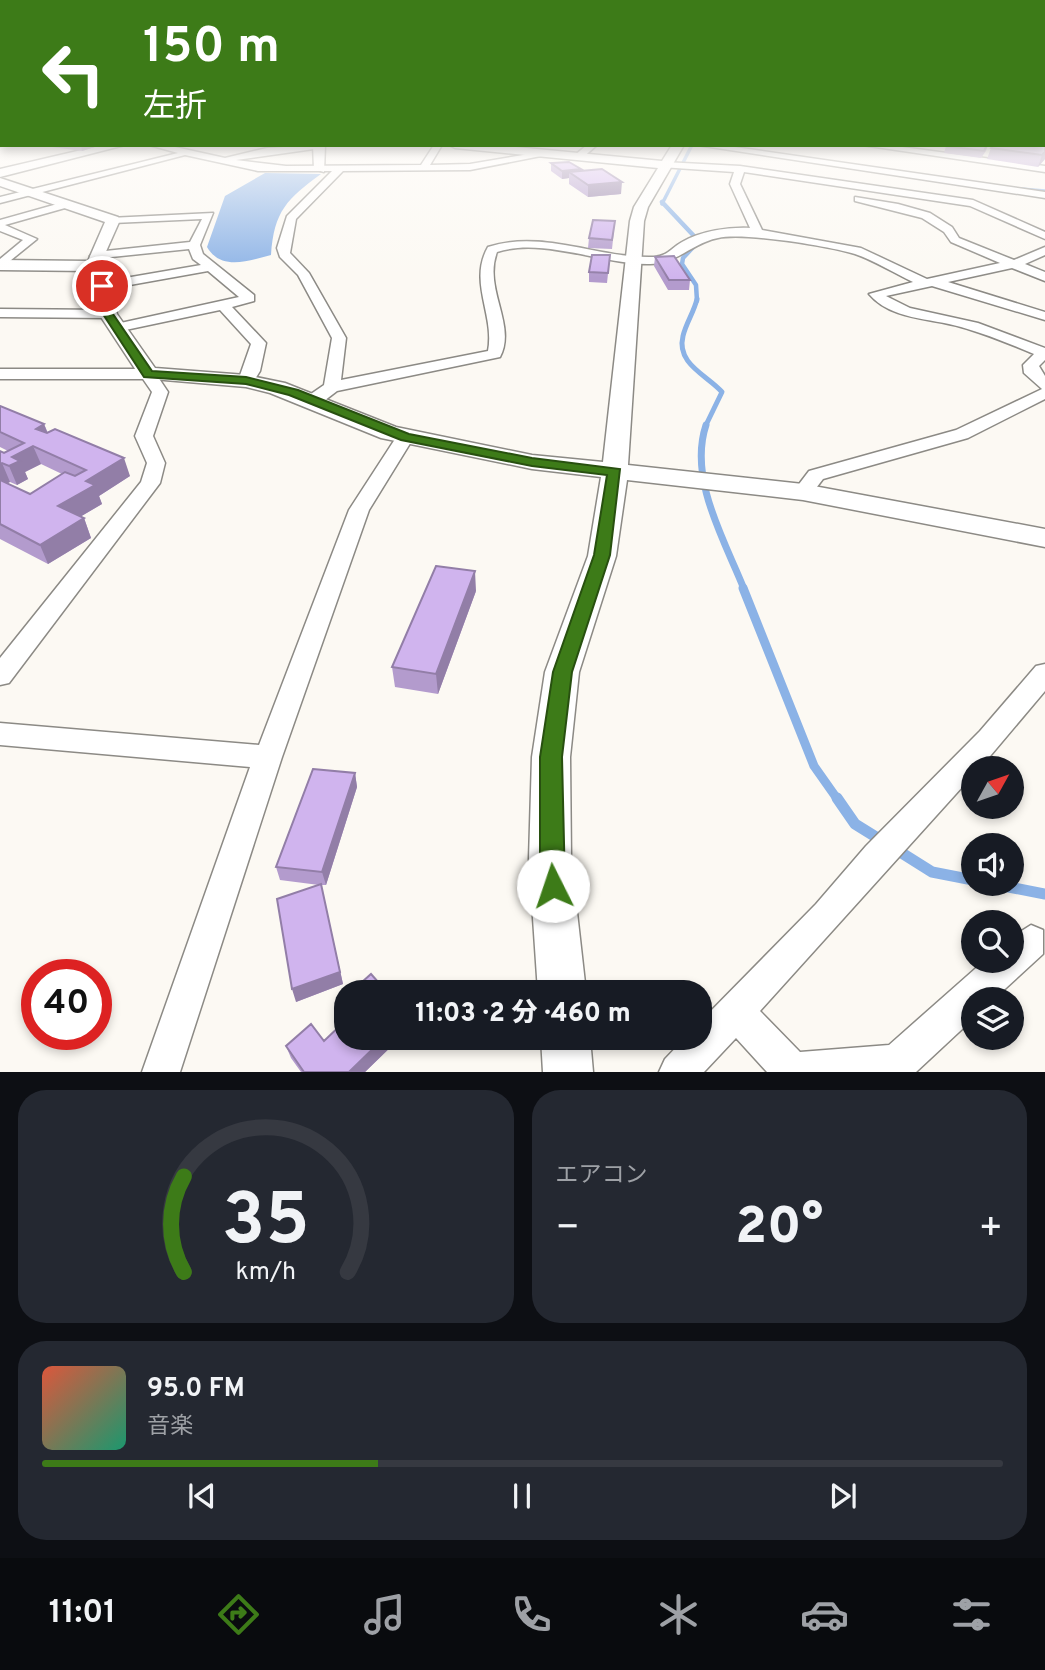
<!DOCTYPE html>
<html lang="ja">
<head>
<meta charset="utf-8">
<style>
	:root { --surface:#171b24; --page:#242831; --text:#f1f3f6; --muted:#9ea1a6; --line:#363941; --accent:#3d7b18 }
	body { margin:0; font-family:Overpass,"Noto Sans JP",sans-serif; background:var(--page); color:var(--text); height:100vh; display:flex; flex-direction:column; font-size:26px; white-space:nowrap }
	* { box-sizing:border-box; margin:0 }
	p { font-size:23px; color:var(--muted) }
	.icon { flex:none; width:38px; height:38px; fill:none; stroke:currentColor; stroke-width:2; stroke-linecap:round; stroke-linejoin:round }
	.map { position:relative; height:1072px; overflow:hidden }
	.side { display:flex; flex-direction:column; gap:18px; padding:18px; background:#0d0f14; flex:1 }
	.side>* { flex:none }
	.banner { position:absolute; left:0px; top:0px; width:1046px; height:147px; box-shadow:0 4px 10px #0003; background:#3d7b18; color:#fff; overflow:hidden }
	.needle { width:46px; rotate:50deg }
	.buttons { position:absolute; left:961px; top:756px; display:grid; gap:14px }
	.buttons a { display:grid; place-items:center; width:63px; height:63px; border-radius:50%; background:var(--surface); box-shadow:0 4px 10px #0003; font-size:35px }
	.speed { position:absolute; left:21px; top:959px; display:flex; gap:14px; font-size:35px; font-weight:700; text-align:center }
	.speed>* { display:grid; place-content:center; width:91px; height:91px; border-radius:50%; background:var(--surface); box-shadow:0 4px 10px #0003; line-height:1 }
	.speed .limit { border:10px solid #d22; background:#fff; color:#111 }
	.pin { position:absolute; display:grid; place-items:center; width:60px; height:60px; color:#fff; margin:-30px; border:4px solid #fff; border-radius:50%; box-shadow:0 2px 7px #0007 }
	.me { position:absolute; width:77px; margin:-38px; rotate:356deg; stroke-linejoin:round; filter:drop-shadow(0 0 5px #0008) }
	.turn { display:flex; align-items:center; gap:24px; height:147px; padding:0 28px; font-size:32px }
	.turn .icon { width:91px; height:91px; stroke-width:2.5 }
	.turn b { display:block; font-size:49px; line-height:60px }
	.big { font-size:52px; font-weight:800; line-height:1.1 }
	.side .widget { flex:1; display:flex; flex-direction:column; justify-content:center; gap:10px; min-width:0; padding:0 24px; border-radius:28px; background:var(--page) }
	.side .dial { align-items:center; gap:0 }
	.dial svg { height:182px; overflow:visible; fill:none; stroke:var(--line); stroke-width:7; stroke-linecap:round; text-anchor:middle }
	.dial text { fill:var(--text); stroke:none }
	.song { display:flex; align-items:center; gap:21px }
	.cover { width:84px; height:84px; border-radius:10px; background:linear-gradient(135deg,hsl(10 70% 55%),hsl(160 70% 35%)) }
	.played { height:7px; border-radius:4px; background:linear-gradient(90deg,var(--accent) 35%,var(--line) 35%) }
	.keys { display:flex; justify-content:space-around; direction:ltr }
	.heat { display:flex; justify-content:space-between; align-items:center; font-size:38px; direction:ltr }
	.side .tiles { flex:1; display:grid; gap:18px; grid-template-columns:1fr 1fr }
	.widget:last-child { grid-column:span 2 }
	.trip { position:absolute; left:334px; top:980px; width:378px; height:70px; border-radius:28px; background:var(--surface); box-shadow:0 4px 10px #0003; font-weight:800; line-height:70px; text-align:center }
	.dock { display:flex; height:112px; justify-content:space-around; align-items:center; background:#090b0e; color:var(--muted) }
	.dock .icon { width:49px; height:49px }
	.dock .active { color:var(--accent) }
	.dock b { font-size:32px; color:var(--text) }
	.map>svg:first-child { display:block }
	.water { fill:#8bb2e6 }
	.lines { fill:none; stroke-linecap:round; stroke-linejoin:round }
	.stream-far5 { stroke:#8bb2e6; stroke-width:3.5 }
	.stream-far4 { stroke:#8bb2e6; stroke-width:4.5 }
	.stream-far3 { stroke:#8bb2e6; stroke-width:5 }
	.stream-far2 { stroke:#8bb2e6; stroke-width:7 }
	.stream-far1 { stroke:#8bb2e6; stroke-width:9 }
	.stream { stroke:#8bb2e6; stroke-width:11 }
	.street-casing { stroke:#8c8a85; stroke-width:3 }
	.secondary-casing { stroke:#8c8a85; stroke-width:3 }
	.street { fill:#fff; fill-rule:evenodd }
	.secondary { fill:#fff; fill-rule:evenodd }
	.wall { fill:#b39bcd; fill-rule:evenodd }
	.shaded-wall { fill:#927ea7 }
	.building { fill:#d0b4ee; stroke:#927ea7; stroke-width:2 }
	.route { fill:#3d7b18; stroke:#285010; stroke-width:2 }
</style>
</head>
<body>
<div class="map">
<svg width="1045" height="1072" viewBox="0 0 1045 1072">
	<rect width="100%" height="100%" fill="#fcf9f3"/>
	<path class="water" d="M265,173L321,174C287,199 274,211 271,255C248,261 221,271 207,247L225,196Z"/>
	<g class="lines">
		<path class="stream-far5" d="M1021,189L1045,191
			M662,204L692,145"/>
		<path class="stream-far4" d="M662,202L694,236L696,244L683,258L682,264L696,285L697,301"/>
		<path class="stream-far3" d="M697,299C694,312 686,323 683,336C676,364 707,375 722,392L705,427"/>
		<path class="stream-far2" d="M706,425C688,479 725,541 744,589"/>
		<path class="stream-far1" d="M743,588L814,766L838,800"/>
		<path class="stream" d="M837,798L855,824L884,842
			M897,850L932,872L973,880
			M993,884L1045,894"/>
		<g class="street-casing">
			<path id="street" d="M149,145H166L225,158L267,148L317,145L321,148L236,160L286,166L421,165L434,145H442L430,165L470,164L541,152V156L470,170L343,171L296,219L290,253L309,273L346,338L341,380L488,351C495,315 468,282 488,247C543,229 599,259 654,257C668,256 671,248 682,242C701,231 729,227 750,228L730,184L734,172L661,167L664,162L740,166L973,200L1045,232V239L970,206L744,172L740,184L762,230L861,248L927,279L1000,263L951,242L944,232L922,218L855,201V197L898,204L930,213L952,227L959,238L1014,260L1045,247V255L1025,264L1045,272V281L1012,268L948,282L1045,312V320L932,286L886,296L910,308L978,323L1045,348V360L1039,366L1045,376V399L968,438L823,479L810,496H796L793,492L809,471L956,430L1042,389L1024,373L1023,365L1034,354C1010,344 986,334 961,327C930,318 891,320 869,294L913,282C894,273 875,261 855,254C829,246 743,232 718,238C692,243 677,264 650,264C603,265 543,237 497,252C483,289 517,325 500,357L337,391L320,404H308V396L324,385L332,338L298,275L280,257L277,248L287,216L332,171H258L185,155L0,203V197L178,153Z
				M587,145H597L581,159H575V155Z
				M697,145H721L1045,192V198Z
				M862,145H887L1045,166V172Z
				M68,201L73,204L72,206L5,225L37,239L0,269V259L23,240L0,231V220Z
				M213,213L200,245L203,254L254,295V301L232,307L266,343L260,371L252,384L246,386L238,381L251,344L220,310L116,332L109,328L116,324L239,297L208,271L102,290L95,286L102,282L201,265L193,259L189,249L92,259L90,256L96,252L190,242L202,219L113,223L107,220L109,218Z
				M0,309L108,310L115,314L108,318L0,317Z
				M0,369H148L154,371L168,392L153,436L165,463L160,483L9,683L0,685V658L141,482L147,463L135,436L152,392L143,379H0Z
				M405,432L414,437L369,510L282,757L180,1072H142L250,767L0,745V723L259,745L349,510L399,433Z
				M1045,664V691L980,768H973V775L760,1011L800,1052L889,1045L984,961H1012V937L1031,925L1043,930V954L994,999H973V1019L916,1072H767L736,1038L704,1072H659L665,1059L685,1038H700V1022L816,904L866,846L980,731L1036,666Z"/>
		</g>
		<g class="secondary-casing">
			<path id="secondary" d="M0,139L2,145H4L0,146Z
				M103,145H125L0,177V169Z
				M313,145H325L324,172L314,169Z
				M449,145H494L662,161L672,145H684L648,207L644,221L628,465L803,484L1045,529V547L803,500L627,480L616,556L579,672L570,757L571,859L586,992H538L529,859L532,757L545,672L588,556L601,477L532,469L381,438L270,393L246,387L141,378L99,314L90,271L0,270V260L88,261L105,222L0,186V178L118,217L120,220L104,256L105,266L117,314L155,368L246,375L285,383L396,427L532,455L603,462L630,221L634,207L658,168L455,148Z
				M541,1038H590L593,1072H543Z"/>
		</g>
		<use href="#street" class="street"/>
		<use href="#secondary" class="secondary"/>
	</g>
	<path class="wall" d="M37,145H101L82,151Z
		M988,145L986,151L981,158L944,153L946,146Z
		M1045,145V159L1038,167L987,159L991,148Z
		M551,163L581,171L621,194L588,197L569,184V178L562,179L551,171Z
		M615,221L612,249L588,248L589,238Z
		M610,255L607,283L589,282V272Z
		M655,257L690,280L689,290H668L654,266Z
		M0,406L44,424L48,433L130,476L99,496L102,504L80,517L84,518L91,538L48,564L0,539V451L4,453L8,451L0,447ZM41,464L62,474L30,494L7,483L10,482L17,485L28,479L25,472Z
		M476,591L438,694L395,687L392,667Z
		M355,773L357,787L326,885H321L343,984L296,1002L319,885L280,880L276,867Z
		M346,996V1038H400L365,1072H301L291,1058L286,1046L324,1041L346,1020L343,1015L339,1003Z"/>
	<path class="shaded-wall" d="M81,145H101L82,151Z
		M1045,152V159L1038,167L1042,155Z
		M581,169V177L569,172V178L562,179V171Z
		M622,182L621,194L588,197V185Z
		M44,424L51,442L36,429Z
		M33,446L41,464L25,472L28,479L17,485L9,466L12,457Z
		M124,458L130,476L99,496L102,504L66,525L58,506L86,481Z
		M2,463L10,482L0,487V464Z
		M84,518L91,538L48,564L40,545Z
		M475,571L476,591L438,694L436,674Z
		M355,773L357,787L326,885L322,872Z
		M321,884L343,984L296,1002L292,989Z
		M384,1038H400L365,1072H349Z"/>
	<path class="building" d="M1045,144V152L1042,155L991,148L993,145H1045Z
		M947,145H987L984,151L946,146Z
		M569,162L581,169L562,171L551,163Z
		M602,169L622,182L588,185L569,172Z
		M593,220L615,221L612,240L589,238Z
		M592,255H610L608,273L589,272Z
		M674,256L690,280H669L655,257Z
		M0,406L44,424L36,429L47,433L55,429L124,458L86,481L95,485L58,506L84,518L40,545L0,524V480L30,494L65,472L75,476L86,470L33,446L12,457L20,461L9,466L2,463L0,464V451L4,453L24,443L0,432Z
		M436,566L475,571L436,674L392,667Z
		M313,769L355,773L322,872L276,867Z
		M321,884L340,972L292,989L277,899Z
		M371,974L387,992H351Z
		M346,996V1012L339,1003Z
		M346,1020V1038H384L349,1072H304L286,1046L311,1024L324,1041Z"/>
	<linearGradient id="sky" x2="0" y2="1"><stop stop-color="#83b3e7"/><stop offset="0.46" stop-color="#fefcfa"/><stop offset="1" stop-color="#fefcfa" stop-opacity="0"/></linearGradient>
	<rect width="1045" height="278" fill="url(#sky)"/>
	<path class="route" d="M102,283L107,286L113,314L152,371L246,377L298,390L409,434L532,458L620,469L610,555L572,672L562,757L565,886L561,894L553,897L544,894L540,886V757L553,672L594,555L607,475L532,466L401,440L289,395L246,384L144,377L103,314L97,286Z"/>
</svg>
<div class="buttons">
<a><svg class="needle" viewBox="-14 -14 28 28"><path d="M0-13l5 13h-10z" fill="#e53935"/><path d="M0 13l5-13h-10z" fill="#9ea1a6"/></svg></a>
<a><svg class="icon" aria-label="sound" viewBox="0 0 24 24"><path d="M4 9h4l5-4v14l-5-4H4zM17 9q2 3 0 6"/></svg></a>
<a><svg class="icon" aria-label="search" viewBox="0 0 24 24"><circle cx="10" cy="10" r="6"/><path d="M15 15l6 6"/></svg></a>
<a><svg class="icon" aria-label="layers" viewBox="0 0 24 24"><path d="M12 4l9 5-9 5-9-5zM3 14l9 5 9-5"/></svg></a>
</div>
<div class="speed"><div class="limit">40</div></div>
<div class="pin" style="left:102px;top:286px;background:#d93025"><svg class="icon" aria-label="arrive" viewBox="0 0 24 24"><path d="M6 21V4h12l-3 4 3 4H6"/></svg></div>
<svg class="me" style="left:553px;top:886px" viewBox="-20 -20 40 40"><circle r="19" fill="#fff"/><path d="M0-13L10 11 0 6-10 11z" fill="#3d7b18"/></svg>
<div class="trip">11:03 · 2 分 · 460 m</div>
<div class="banner">
<div class="turn"><svg class="icon" aria-label="left" viewBox="0 0 24 24"><path d="M17 20v-9H6M10 6l-5 5 5 5"/></svg><div><b>150 m</b>左折</div></div>
</div>
</div>
<section class="side">
<div class="tiles">
<div class="widget dial"><svg viewBox="0 0 100 80">
<path d="M14 69A42 42 0 1 1 86 69"/>
<path d="M14 69A42 42 0 0 1 14 27" stroke="#3d7b18"/>
<text x="50" y="56" font-size="32" font-weight="700">35</text>
<text x="50" y="72" font-size="11">km/h</text>
</svg></div>
<div class="widget"><p>エアコン</p>
<div class="heat"><a>−</a><b class="big">20°</b><a>+</a></div>
</div>
<div class="widget">
<div class="song"><i class="cover"></i><div><b>95.0 FM</b><p>音楽</p></div></div>
<div class="played"></div>
<div class="keys"><svg class="icon" aria-label="previous" viewBox="0 0 24 24"><path d="M18 5L8 12l10 7zM5 5v14"/></svg><svg class="icon" aria-label="pause" viewBox="0 0 24 24"><path d="M8 5v14M16 5v14"/></svg><svg class="icon" aria-label="next" viewBox="0 0 24 24"><path d="M6 5l10 7-10 7zM19 5v14"/></svg></div>
</div>
</div>
</section>
<nav class="dock">
<b>11:01</b>
<svg class="icon active" aria-label="directions" viewBox="0 0 24 24"><path d="M12 3l9 9-9 9-9-9zM9 14v-3h6M13 9l2 2-2 2"/></svg>
<svg class="icon" aria-label="music" viewBox="0 0 24 24"><path d="M9 18V5l10-2v13"/><circle cx="6" cy="18" r="3"/><circle cx="16" cy="16" r="3"/></svg>
<svg class="icon" aria-label="phone" viewBox="0 0 24 24"><path d="M5 4h4l2 5-3 2q2 4 5 5l2-3 5 2v4C11 20 4 13 5 4z"/></svg>
<svg class="icon" aria-label="climate" viewBox="0 0 24 24"><path d="M12 3v18M4 7l16 10M4 17L20 7"/></svg>
<svg class="icon" aria-label="car" viewBox="0 0 24 24"><path d="M5 17H2v-5l4-1 3-4h7l3 4 3 1v5h-3M9 17h6M6 11h13"/><circle cx="7" cy="17" r="2"/><circle cx="17" cy="17" r="2"/></svg>
<svg class="icon" aria-label="filters" viewBox="0 0 24 24"><path d="M4 7h16M4 17h16"/><circle cx="9" cy="7" r="2"/><circle cx="15" cy="17" r="2"/></svg>
</nav>
</body>
</html>
